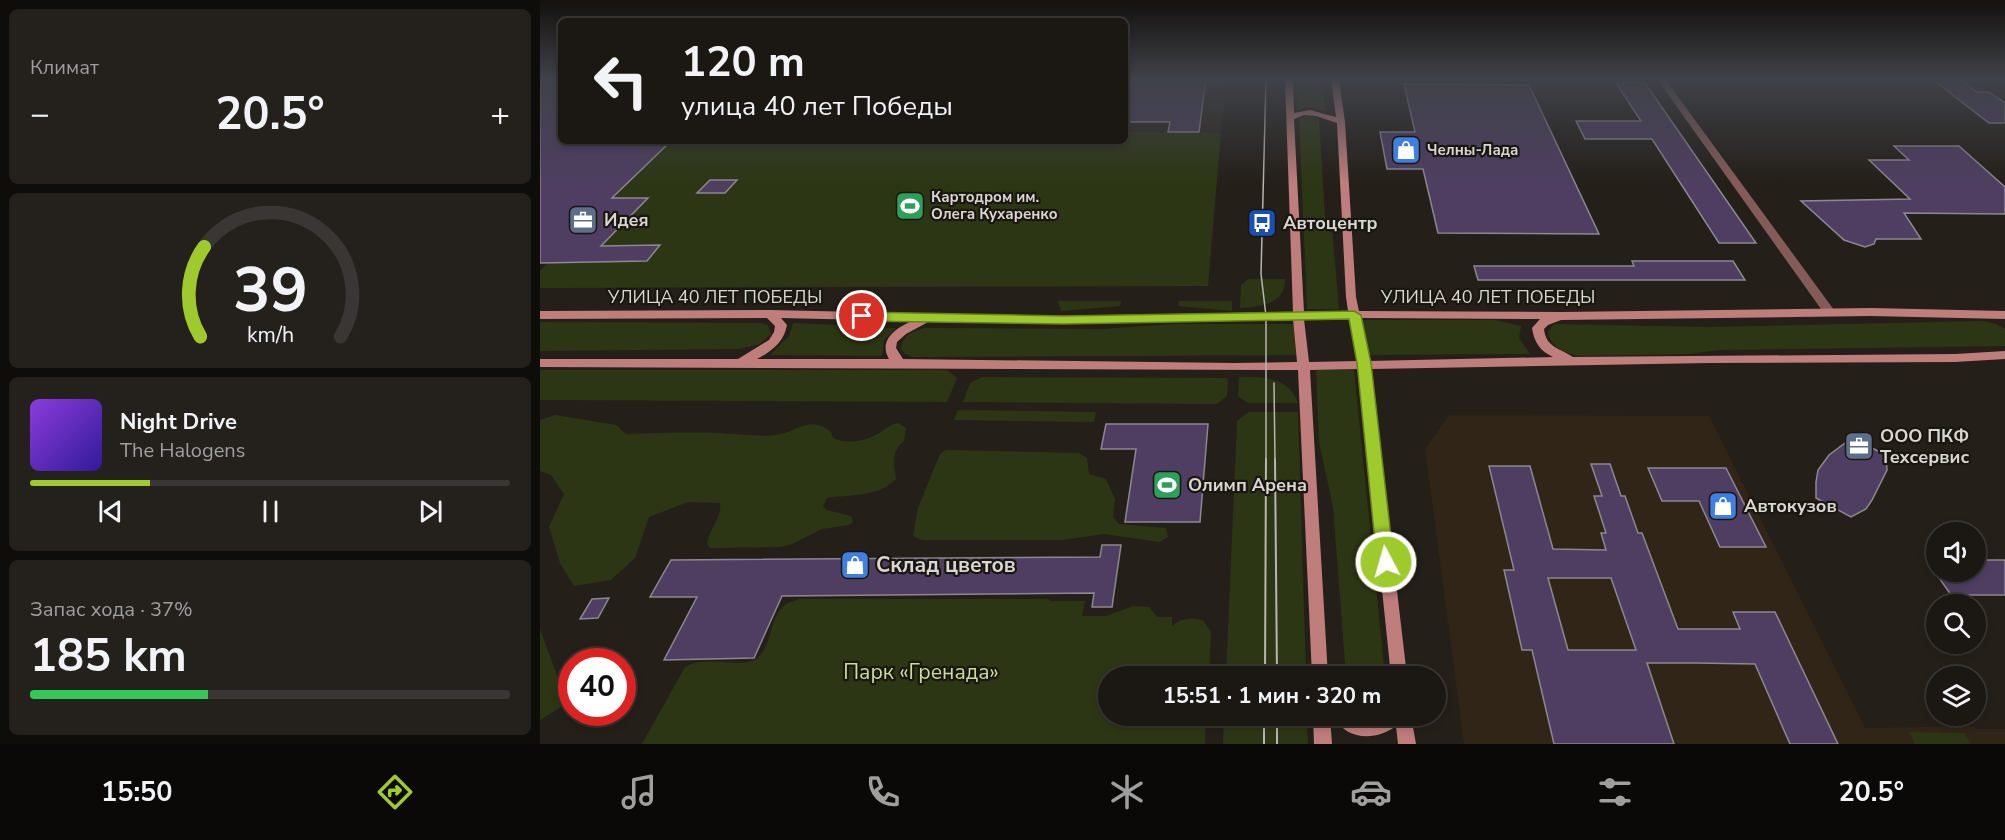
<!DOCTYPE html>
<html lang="ru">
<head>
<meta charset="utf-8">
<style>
	:root { --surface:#1b1713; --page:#24201c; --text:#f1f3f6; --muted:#a09fa0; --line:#393633; --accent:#9fca2d }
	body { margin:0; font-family:"Nunito Sans",sans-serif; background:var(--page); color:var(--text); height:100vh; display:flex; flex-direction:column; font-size:22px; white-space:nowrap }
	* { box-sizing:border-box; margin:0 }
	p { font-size:20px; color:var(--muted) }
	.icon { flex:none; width:33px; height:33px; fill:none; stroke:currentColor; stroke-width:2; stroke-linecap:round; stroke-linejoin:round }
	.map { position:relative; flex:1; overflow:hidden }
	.drawer { display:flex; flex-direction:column; gap:9px; padding:9px; background:#0f0d0a; width:540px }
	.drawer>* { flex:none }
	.hud { position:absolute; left:18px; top:18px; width:570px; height:126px; border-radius:9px; box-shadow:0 3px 9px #0003,0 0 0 2px var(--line); background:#1b1713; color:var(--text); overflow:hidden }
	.tools { position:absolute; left:1386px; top:522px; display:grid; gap:12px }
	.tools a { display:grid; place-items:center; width:60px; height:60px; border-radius:50%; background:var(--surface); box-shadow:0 3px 9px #0003,0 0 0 2px var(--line); font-size:30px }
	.speed { position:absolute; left:18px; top:648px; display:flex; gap:12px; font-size:30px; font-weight:700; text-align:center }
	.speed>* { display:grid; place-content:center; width:78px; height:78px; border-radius:50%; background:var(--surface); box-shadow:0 3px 9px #0003,0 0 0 2px var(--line); line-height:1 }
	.speed .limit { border:9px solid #d22; background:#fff; color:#111 }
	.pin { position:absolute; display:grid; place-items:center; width:51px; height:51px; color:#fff; margin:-26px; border:3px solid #fff; border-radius:50%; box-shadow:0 2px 6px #0007 }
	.me { position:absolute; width:66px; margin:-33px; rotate:354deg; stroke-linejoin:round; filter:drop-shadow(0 0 4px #0008) }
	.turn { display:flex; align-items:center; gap:21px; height:126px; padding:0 24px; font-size:27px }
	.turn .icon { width:78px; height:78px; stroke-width:2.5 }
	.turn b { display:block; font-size:42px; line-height:51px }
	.big { font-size:45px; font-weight:700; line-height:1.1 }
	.drawer .card { flex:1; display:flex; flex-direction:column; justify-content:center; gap:9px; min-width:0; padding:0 21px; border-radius:9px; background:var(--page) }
	.drawer .dial { align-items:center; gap:0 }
	.dial svg { height:156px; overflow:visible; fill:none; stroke:var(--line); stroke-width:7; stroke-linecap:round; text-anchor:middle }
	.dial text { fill:var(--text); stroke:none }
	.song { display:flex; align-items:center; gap:18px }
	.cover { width:72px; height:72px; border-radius:9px; background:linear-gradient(135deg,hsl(270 70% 55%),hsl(250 70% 35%)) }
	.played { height:6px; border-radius:3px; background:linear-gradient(90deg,var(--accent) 25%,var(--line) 25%) }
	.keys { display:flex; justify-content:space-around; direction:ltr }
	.heat { display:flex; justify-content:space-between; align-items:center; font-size:33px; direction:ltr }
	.charge { height:9px; border-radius:4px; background:linear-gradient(90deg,#34c759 37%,var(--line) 0) }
	.trip { position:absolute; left:558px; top:666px; width:348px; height:60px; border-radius:30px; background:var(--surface); box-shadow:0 3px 9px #0003,0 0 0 2px var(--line); font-weight:700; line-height:60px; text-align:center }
	.tabs { display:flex; height:96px; justify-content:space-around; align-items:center; background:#0b0908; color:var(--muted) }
	.tabs .icon { width:42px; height:42px }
	.tabs .current { color:var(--accent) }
	.tabs b { font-size:27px; color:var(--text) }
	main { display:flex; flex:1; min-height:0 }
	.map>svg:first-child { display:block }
	.built { fill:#2f271c }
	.education { fill:#302516 }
	.green { fill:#2d3614 }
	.building { fill:#4f3e61; stroke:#8c8891; stroke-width:1.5; fill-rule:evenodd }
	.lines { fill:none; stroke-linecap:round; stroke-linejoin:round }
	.street { fill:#855b5a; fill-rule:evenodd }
	.secondary { fill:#bf7d7b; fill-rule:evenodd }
	.tram-far1 { stroke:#b9b5b1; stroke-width:1.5 }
	.tram { stroke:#b9b5b1; stroke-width:2 }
	.route { fill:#9fca2d; stroke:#67831d; stroke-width:1.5 }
	.labels { text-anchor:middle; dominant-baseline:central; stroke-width:4.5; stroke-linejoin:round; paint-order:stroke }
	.far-poi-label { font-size:15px; font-weight:bold; fill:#dad6d2; stroke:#1a1610; text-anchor:start }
	.poi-label { font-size:18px; font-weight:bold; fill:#dad6d2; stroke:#1a1610; text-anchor:start }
	.street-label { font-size:18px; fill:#dad6d2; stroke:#1a1610 }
	.near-poi-label { font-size:21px; font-weight:bold; fill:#dad6d2; stroke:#1a1610; text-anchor:start }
	.near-park-label { font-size:21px; fill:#c9de99; stroke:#1a1610 }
</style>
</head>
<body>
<main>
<section class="drawer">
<div class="card"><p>Климат</p>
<div class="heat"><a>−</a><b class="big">20.5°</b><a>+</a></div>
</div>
<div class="card dial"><svg viewBox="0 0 100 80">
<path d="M14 69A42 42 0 1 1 86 69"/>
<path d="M14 69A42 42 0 0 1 16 23" stroke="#9fca2d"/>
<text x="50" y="56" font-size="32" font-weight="700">39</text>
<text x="50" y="72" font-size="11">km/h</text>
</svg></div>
<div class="card">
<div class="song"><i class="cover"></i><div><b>Night Drive</b><p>The Halogens</p></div></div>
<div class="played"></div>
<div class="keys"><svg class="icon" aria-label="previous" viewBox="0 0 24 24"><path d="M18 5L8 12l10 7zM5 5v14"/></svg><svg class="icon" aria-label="pause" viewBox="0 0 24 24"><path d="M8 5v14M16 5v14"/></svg><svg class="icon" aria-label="next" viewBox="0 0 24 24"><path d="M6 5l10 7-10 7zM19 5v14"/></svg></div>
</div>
<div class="card"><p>Запас хода · 37%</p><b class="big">185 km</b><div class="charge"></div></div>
</section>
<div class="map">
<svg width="1465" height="744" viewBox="0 0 1465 744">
	<rect width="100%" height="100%" fill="#241f19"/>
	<path class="built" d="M585,79H687L681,133L585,132Z
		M1143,79H1274L1280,85L1148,86Z"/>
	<path class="education" d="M909,415L1169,416L1325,728L1434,726L1436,729H1465V744H924L885,449Z"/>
	<path class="green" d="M756,79H782L785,111L770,107L757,110Z
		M767,115L779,119L785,217L792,228L799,309H767L759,118Z
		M585,132L681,133L668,286L0,288V271L131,141H585Z
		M708,279H745C746,304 720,307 700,308L701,285Z
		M518,301H581L580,306L521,311Z
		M639,301H692V311L638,306Z
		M820,320H955L981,326L979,338L990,354L825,355Z
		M1443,321L1456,324L1465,329V346L1179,350L1150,354L1037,356C1024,352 1011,348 1008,332L1014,324L1169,327Z
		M0,322L221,323L228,325L231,334L220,344L200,349L0,351Z
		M253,323L356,328L344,340L342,356L230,355L249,336Z
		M633,324H754L756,355L373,357L365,354L361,349C362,335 373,331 385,328L562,329Z
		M0,370H407L417,378L407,402L0,400Z
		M776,370H814L845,676H806L793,507L779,442Z
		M442,377L688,378L687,396L677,404L423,402L430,383Z
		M699,377C723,377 748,376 758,403H708L698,396Z
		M418,410L556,412L554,422L414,420Z
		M709,412H758L766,676H686L697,421Z
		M15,415L76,425L86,434C118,433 148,432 179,433C197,434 217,437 235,435C257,433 269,414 291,432L293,438C306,445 328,441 341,432C348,427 349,425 358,423L366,428L364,441C351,451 354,464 356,479C337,498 311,494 287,498L283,506L287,510L311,516L313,522L309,525L282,529L252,544L241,547L170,548L167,543C170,528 182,518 180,503L148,502L109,517L95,558L71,580L34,586L20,563L9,527L24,494L11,475L0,471V420Z
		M406,450L539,453L547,458L549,474L566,479L575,499L573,517L579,524L626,528L628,537L619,542L564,534L523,540H382L373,536L378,508L400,454Z
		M259,599H508L510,601H545L542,616H566L593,606L609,607L617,617H632V626C641,618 651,617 663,620L671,632L669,676H568V716H666L665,744H102L145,667C167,655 196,668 214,660C233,651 228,616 246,604C249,602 255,601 259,599Z
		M0,629L27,703L0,720Z
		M684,716H767L768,744H683Z
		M1369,732L1424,733L1431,744H1375Z"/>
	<path class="building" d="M0,79H21V141H131L72,198H108L61,246L120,245L107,261L0,263Z
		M585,79H666L659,132H628L630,122H585Z
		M1392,79H1420L1437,92H1449L1465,103V123H1449Z
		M1076,83H1105L1216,243H1179L1112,139H1045L1036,121H1101Z
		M864,84L989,85L1059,234L898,233L883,169H847L840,132H875Z
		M1354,146H1419L1465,187V214L1364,213L1381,239H1336L1334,244L1325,247L1304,240L1261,201L1370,199L1329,160H1369Z
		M170,180H197L185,193H157Z
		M1092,261H1193L1205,280H938L934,266H1094Z
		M566,424H668L660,522H585L596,449H561Z
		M1312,438L1346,455L1347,470L1332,500L1326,509L1311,517L1276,498V482L1278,470L1289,455Z
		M1051,464H1070L1081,496H1085L1098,533H1102L1138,629H1200L1193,612H1235L1298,744H1250L1215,664L1156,663H1107L1134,744H1014L992,650H982L964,570H974L949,466H990L1013,549L1066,550L1061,533H1066L1054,496H1062ZM1008,578H1071L1096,650H1028Z
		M1108,468H1186L1226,547H1180L1159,501H1122Z
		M562,545H581L572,607H552L554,593L242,596L214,658L124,660L157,597H110L131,560L560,557Z
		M1436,560H1465V595H1411L1395,572H1436Z
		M69,598L58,618L40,619L52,599Z"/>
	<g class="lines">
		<path class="street" d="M1117,79H1125L1294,310L1296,313L1294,316H1286Z"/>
		<path class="secondary" d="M745,79H753L754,113L770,110L796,117L791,79H799L805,122L816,297L819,311L1021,312L1331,308L1465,311V319L1331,316L1021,320L1008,325L1004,329C1006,348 1020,348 1033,357L1415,354L1465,351V359L1415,362L1169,363L831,369L867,676H851L819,369L770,370L788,676H772L758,370L0,367V359H198L229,340L234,332L235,326L227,318L0,319V311L230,310L505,316L753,312ZM764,115L776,116L797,123L806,297L808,311L764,312L754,119ZM241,318L372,321C356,328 338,340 349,359H217C232,351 244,342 247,325ZM810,318L818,361L769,362L764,319ZM821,318L1000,319L992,328C994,342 1000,351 1013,357L829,361ZM753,319L757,362L694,363L363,359L356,348L357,342L366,334L390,321L505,324Z
			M773,716H790L792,744H774Z
			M794,716H815L828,720L842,716H871L876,744H858L856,726C837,741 805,741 794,716Z"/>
		<path class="tram-far1" d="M734,383L735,460
			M726,460V316L721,274L726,79"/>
		<path class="tram" d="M735,459L737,676
			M725,676L726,459
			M724,716V744
			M737,716V744"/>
	</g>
	<linearGradient id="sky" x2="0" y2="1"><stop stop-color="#14110e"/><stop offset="0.43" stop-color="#3f4249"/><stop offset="1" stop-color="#3f4249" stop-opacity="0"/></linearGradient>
	<rect width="1465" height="183" fill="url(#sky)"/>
	<path class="route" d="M814,311L821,315L831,363L854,562L852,567L846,569L840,567L837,562L817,363L809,319L523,324L322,321L316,316L322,312L523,316Z"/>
	<defs>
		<g id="shop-square" transform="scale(1.5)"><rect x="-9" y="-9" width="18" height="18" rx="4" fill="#3f7fe0" stroke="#1a1610"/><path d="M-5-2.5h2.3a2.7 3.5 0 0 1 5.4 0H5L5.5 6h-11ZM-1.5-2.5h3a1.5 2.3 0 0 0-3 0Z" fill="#fff"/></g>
		<g id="stadium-square" transform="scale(1.5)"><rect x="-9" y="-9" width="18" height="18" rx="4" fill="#2e9e5b" stroke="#1a1610"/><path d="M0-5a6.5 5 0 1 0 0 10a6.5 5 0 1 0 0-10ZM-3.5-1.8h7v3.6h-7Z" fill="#fff"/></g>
		<g id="office-square" transform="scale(1.5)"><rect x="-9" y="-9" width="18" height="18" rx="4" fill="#5c6f8a" stroke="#1a1610"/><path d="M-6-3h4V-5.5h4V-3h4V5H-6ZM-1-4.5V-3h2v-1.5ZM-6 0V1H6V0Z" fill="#fff"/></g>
		<g id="bus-square" transform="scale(1.5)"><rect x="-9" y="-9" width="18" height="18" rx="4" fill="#1a4fb4" stroke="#1a1610"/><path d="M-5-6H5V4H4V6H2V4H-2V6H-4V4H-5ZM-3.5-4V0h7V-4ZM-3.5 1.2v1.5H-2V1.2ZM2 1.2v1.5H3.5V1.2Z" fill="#fff"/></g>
	</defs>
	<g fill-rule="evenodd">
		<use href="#shop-square" x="866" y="150"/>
		<use href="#stadium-square" x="370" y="206"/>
		<use href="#office-square" x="43" y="220"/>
		<use href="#bus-square" x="722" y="223"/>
		<use href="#office-square" x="1319" y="446"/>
		<use href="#stadium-square" x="627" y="485"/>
		<use href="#shop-square" x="1183" y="506"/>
		<use href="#shop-square" x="315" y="565"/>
	</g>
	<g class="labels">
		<g class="far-poi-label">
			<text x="887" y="150">Челны-Лада</text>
			<text x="391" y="197">Картодром им.<tspan x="391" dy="17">Олега Кухаренко</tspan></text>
		</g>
		<g class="poi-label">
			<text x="64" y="220">Идея</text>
			<text x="743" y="223">Автоцентр</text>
			<text x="1340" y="436">ООО ПКФ<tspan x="1340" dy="21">Техсервис</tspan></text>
			<text x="648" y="485">Олимп Арена</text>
			<text x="1204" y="506">Автокузов</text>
		</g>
		<g class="street-label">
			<text x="175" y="297">УЛИЦА 40 ЛЕТ ПОБЕДЫ</text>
			<text x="948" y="297">УЛИЦА 40 ЛЕТ ПОБЕДЫ</text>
		</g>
		<g class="near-poi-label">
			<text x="336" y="565">Склад цветов</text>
		</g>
		<g class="near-park-label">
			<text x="381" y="672">Парк «Гренада»</text>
		</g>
	</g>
</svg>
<div class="tools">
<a><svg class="icon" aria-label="sound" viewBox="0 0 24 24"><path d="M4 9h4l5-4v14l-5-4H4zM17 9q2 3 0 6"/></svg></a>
<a><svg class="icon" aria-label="search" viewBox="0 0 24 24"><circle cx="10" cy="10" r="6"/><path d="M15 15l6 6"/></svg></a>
<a><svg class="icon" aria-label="layers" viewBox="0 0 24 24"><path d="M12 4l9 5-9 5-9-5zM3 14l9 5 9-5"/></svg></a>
</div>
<div class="speed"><div class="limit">40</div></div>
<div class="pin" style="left:322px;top:316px;background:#d93025"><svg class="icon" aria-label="arrive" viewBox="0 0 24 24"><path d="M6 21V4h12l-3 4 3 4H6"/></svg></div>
<svg class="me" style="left:846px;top:562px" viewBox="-20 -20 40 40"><circle r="17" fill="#9fca2d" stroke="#fff" stroke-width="3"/><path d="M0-11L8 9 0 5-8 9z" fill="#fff"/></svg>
<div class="trip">15:51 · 1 мин · 320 m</div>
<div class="hud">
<div class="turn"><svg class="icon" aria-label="left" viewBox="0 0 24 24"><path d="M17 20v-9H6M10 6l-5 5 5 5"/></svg><div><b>120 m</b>улица 40 лет Победы</div></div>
</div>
</div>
</main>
<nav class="tabs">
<b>15:50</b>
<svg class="icon current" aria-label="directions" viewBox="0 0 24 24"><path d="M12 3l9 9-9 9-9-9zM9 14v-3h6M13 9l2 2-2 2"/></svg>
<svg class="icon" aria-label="music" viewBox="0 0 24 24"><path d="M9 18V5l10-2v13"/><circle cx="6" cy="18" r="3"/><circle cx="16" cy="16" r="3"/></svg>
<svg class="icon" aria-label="phone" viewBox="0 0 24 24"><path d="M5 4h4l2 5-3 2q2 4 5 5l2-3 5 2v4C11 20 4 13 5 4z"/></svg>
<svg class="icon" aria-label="climate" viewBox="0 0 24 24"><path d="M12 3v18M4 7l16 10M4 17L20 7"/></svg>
<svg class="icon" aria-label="car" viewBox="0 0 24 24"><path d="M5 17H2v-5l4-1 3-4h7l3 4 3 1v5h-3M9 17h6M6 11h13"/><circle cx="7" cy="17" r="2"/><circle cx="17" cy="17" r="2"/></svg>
<svg class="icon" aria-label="filters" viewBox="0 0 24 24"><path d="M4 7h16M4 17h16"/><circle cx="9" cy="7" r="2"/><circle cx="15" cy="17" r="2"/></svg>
<b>20.5°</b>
</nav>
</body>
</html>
